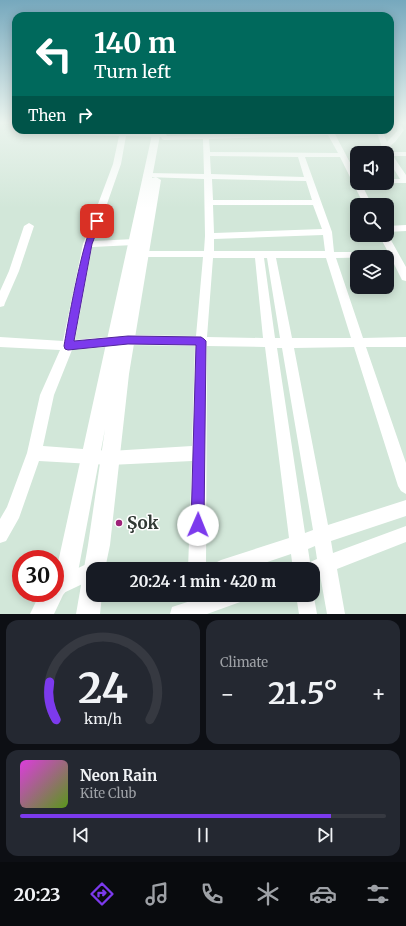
<!DOCTYPE html>
<html lang="en">
<head>
<meta charset="utf-8">
<style>
	:root { --surface:#171b24; --page:#242831; --text:#f1f3f6; --muted:#9ea1a6; --line:#363941; --accent:#7c3aed }
	body { margin:0; font-family:Merriweather,serif; background:var(--page); color:var(--text); height:100vh; display:flex; flex-direction:column; font-size:15px; white-space:nowrap }
	* { box-sizing:border-box; margin:0 }
	p { font-size:13px; color:var(--muted) }
	.icon { flex:none; width:22px; height:22px; fill:none; stroke:currentColor; stroke-width:2; stroke-linecap:round; stroke-linejoin:round }
	.map { position:relative; height:614px; overflow:hidden }
	.sheet { display:flex; flex-direction:column; gap:6px; padding:6px; background:#0d0f14; flex:1 }
	.sheet>* { flex:none }
	.hud { position:absolute; left:12px; top:12px; width:382px; height:122px; border-radius:12px; box-shadow:0 2px 10px #0003; background:#00695c; color:#fff; overflow:hidden }
	.controls { position:absolute; left:350px; top:146px; display:grid; gap:8px }
	.controls a { display:grid; place-items:center; width:44px; height:44px; border-radius:8px; background:var(--surface); box-shadow:0 2px 10px #0003; font-size:20px }
	.speed { position:absolute; left:12px; top:550px; display:flex; gap:8px; font-size:20px; font-weight:700; text-align:center }
	.speed>* { display:grid; place-content:center; width:52px; height:52px; border-radius:50%; background:var(--surface); box-shadow:0 2px 10px #0003; line-height:1 }
	.speed .limit { border:6px solid #d22; background:#fff; color:#111 }
	.pin { position:absolute; display:grid; place-items:center; width:34px; height:34px; color:#fff; margin:-17px; border-radius:8px; box-shadow:0 2px 6px #0006 }
	.me { position:absolute; width:44px; margin:-22px; rotate:1deg; stroke-linejoin:round; filter:drop-shadow(0 0 3px #0008) }
	.turn { display:flex; align-items:center; gap:14px; height:84px; padding:0 16px; font-size:18px }
	.turn .icon { width:52px; height:52px; stroke-width:2.5 }
	.turn b { display:block; font-size:28px; line-height:34px }
	.then { display:flex; align-items:center; height:38px; padding:0 16px; background:#0003; gap:8px; font-size:15px }
	.big { font-size:30px; font-weight:700; line-height:1.1 }
	.sheet .card { flex:1; display:flex; flex-direction:column; justify-content:center; gap:6px; min-width:0; padding:0 14px; border-radius:12px; background:var(--page) }
	.sheet .dial { align-items:center; gap:0 }
	.dial svg { height:104px; overflow:visible; fill:none; stroke:var(--line); stroke-width:7; stroke-linecap:round; text-anchor:middle }
	.dial text { fill:var(--text); stroke:none }
	.song { display:flex; align-items:center; gap:12px }
	.cover { width:48px; height:48px; border-radius:6px; background:linear-gradient(135deg,hsl(300 70% 55%),hsl(90 70% 35%)) }
	.played { height:4px; border-radius:2px; background:linear-gradient(90deg,var(--accent) 85%,var(--line) 85%) }
	.keys { display:flex; justify-content:space-around; direction:ltr }
	.heat { display:flex; justify-content:space-between; align-items:center; font-size:22px; direction:ltr }
	.sheet .tiles { flex:1; display:grid; gap:6px; grid-template-columns:1fr 1fr }
	.card:last-child { grid-column:span 2 }
	.trip { position:absolute; left:86px; top:562px; width:234px; height:40px; border-radius:12px; background:var(--surface); box-shadow:0 2px 10px #0003; font-weight:700; line-height:40px; text-align:center }
	.tab-bar { display:flex; height:64px; justify-content:space-around; align-items:center; background:#090b0e; color:var(--muted) }
	.tab-bar .icon { width:28px; height:28px }
	.tab-bar .on { color:var(--accent) }
	.tab-bar b { font-size:18px; color:var(--text) }
	.map>svg:first-child { display:block }
	.lines { fill:none; stroke-linecap:round; stroke-linejoin:round }
	.minor { fill:#fff; fill-rule:evenodd }
	.major { fill:#fff; fill-rule:evenodd }
	.route { fill:#7c3aed; stroke:#51269a }
	.poi-dot { fill:#9e2278; stroke:#fff; stroke-width:1.5 }
	.labels { text-anchor:middle; dominant-baseline:central; stroke-width:3; stroke-linejoin:round; paint-order:stroke }
	.near-poi-label { font-size:17px; font-weight:bold; fill:#313934; stroke:#fff; text-anchor:start }
</style>
</head>
<body>
<div class="map">
<svg width="406" height="614" viewBox="0 0 406 614">
	<rect width="100%" height="100%" fill="#d2e7d9"/>
	<g class="lines">
		<path class="minor" d="M394,122H398L404,130L395,142L389,147L391,152H406V156H393L406,175V183H386H387V179H400L387,158V153H384L376,130H382L387,142L398,130L393,123Z
			M77,130L120,132L121,130H127V132L164,133L166,134L167,136L352,130L335,134L357,176V183H361L372,205H364L340,157H305L332,232L334,252H388L379,235H387V233L406,267V281L402,280L391,258L387,257L336,258L363,338L406,337V347H366L406,463V494L401,491L398,486L354,347L294,348L328,525L406,500V516L331,541L333,553L406,526V542L337,569L345,614H327L320,575L313,578V569H293L291,554L247,569H212L215,563L221,560L289,538L265,347L207,346L206,569H188L192,461L110,465L39,461L19,518L6,541L0,543V519L7,507L27,453L40,395L60,350L0,347V337L63,341L83,244L113,164L119,136L80,135L77,133ZM328,135L338,153L210,152L209,139ZM126,136L161,137L162,139L164,140L203,139L204,174L147,173L143,175L147,177L204,179L205,236L204,251H143L138,254L143,257H203L196,336L128,335L75,340L92,247L134,245L139,242L134,239L94,241L121,164ZM210,156L298,157L304,177L211,174ZM212,179L306,181L312,200H213ZM213,205H313L322,229L214,233ZM323,235L325,251H214V239ZM213,258H255L263,338L207,337ZM264,258H267L280,338H275ZM276,258H326L351,338H292ZM128,345L195,346L192,446L110,451L43,446L54,395L72,350ZM277,348H282L313,530L305,533ZM315,546L317,559L310,562L308,549Z
			M29,223L34,226L19,271L5,303L4,306L0,307V291L9,271L24,226Z
			M406,225V231L387,232V226Z
			M93,561L99,564L101,569H93V579L55,597L49,594L48,593H55V579Z
			M313,592L317,614H299L296,595H313Z
			M209,595H246L243,601L207,614H170L172,607Z"/>
		<path class="major" d="M153,130H161L152,178L156,177L161,180L129,374L110,545L105,569H93V595H102L100,614H76L88,545L105,429L78,572L75,580L63,595L54,614H30L40,593H55V569L57,567Z"/>
	</g>
	<linearGradient id="sky" x2="0" y2="1"><stop stop-color="#76a8bd"/><stop offset="0.59" stop-color="#ebf4ee"/><stop offset="1" stop-color="#ebf4ee" stop-opacity="0"/></linearGradient>
	<rect width="406" height="208" fill="url(#sky)"/>
	<path class="route" d="M97,218L101,221L92,244L74,341L128,336L201,337L204,339L206,341L204,525L202,530L198,532L193,530L191,525L196,345L128,344L68,350L65,349L64,346C67,328 85,223 97,218Z"/>
	<circle class="poi-dot" cx="119" cy="523" r="4"/>
	<g class="labels">
		<g class="near-poi-label">
			<text x="127" y="523">Şok</text>
		</g>
	</g>
</svg>
<div class="controls">
<a><svg class="icon" aria-label="sound" viewBox="0 0 24 24"><path d="M4 9h4l5-4v14l-5-4H4zM17 9q2 3 0 6"/></svg></a>
<a><svg class="icon" aria-label="search" viewBox="0 0 24 24"><circle cx="10" cy="10" r="6"/><path d="M15 15l6 6"/></svg></a>
<a><svg class="icon" aria-label="layers" viewBox="0 0 24 24"><path d="M12 4l9 5-9 5-9-5zM3 14l9 5 9-5"/></svg></a>
</div>
<div class="speed"><div class="limit">30</div></div>
<div class="pin" style="left:97px;top:221px;background:#d93025"><svg class="icon" aria-label="arrive" viewBox="0 0 24 24"><path d="M6 21V4h12l-3 4 3 4H6"/></svg></div>
<svg class="me" style="left:198px;top:525px" viewBox="-20 -20 40 40"><circle r="19" fill="#fff"/><path d="M0-13L10 11 0 6-10 11z" fill="#7c3aed"/></svg>
<div class="trip">20:24 · 1 min · 420 m</div>
<div class="hud">
<div class="turn"><svg class="icon" aria-label="left" viewBox="0 0 24 24"><path d="M17 20v-9H6M10 6l-5 5 5 5"/></svg><div><b>140 m</b>Turn left</div></div>
<div class="then">Then<svg class="icon" aria-label="right" viewBox="0 0 24 24"><path d="M7 20v-9h11M14 6l5 5-5 5"/></svg></div>
</div>
</div>
<section class="sheet">
<div class="tiles">
<div class="card dial"><svg viewBox="0 0 100 80">
<path d="M14 69A42 42 0 1 1 86 69"/>
<path d="M14 69A42 42 0 0 1 9 40" stroke="#7c3aed"/>
<text x="50" y="56" font-size="32" font-weight="700">24</text>
<text x="50" y="72" font-size="11">km/h</text>
</svg></div>
<div class="card"><p>Climate</p>
<div class="heat"><a>−</a><b class="big">21.5°</b><a>+</a></div>
</div>
<div class="card">
<div class="song"><i class="cover"></i><div><b>Neon Rain</b><p>Kite Club</p></div></div>
<div class="played"></div>
<div class="keys"><svg class="icon" aria-label="previous" viewBox="0 0 24 24"><path d="M18 5L8 12l10 7zM5 5v14"/></svg><svg class="icon" aria-label="pause" viewBox="0 0 24 24"><path d="M8 5v14M16 5v14"/></svg><svg class="icon" aria-label="next" viewBox="0 0 24 24"><path d="M6 5l10 7-10 7zM19 5v14"/></svg></div>
</div>
</div>
</section>
<nav class="tab-bar">
<b>20:23</b>
<svg class="icon on" aria-label="directions" viewBox="0 0 24 24"><path d="M12 3l9 9-9 9-9-9zM9 14v-3h6M13 9l2 2-2 2"/></svg>
<svg class="icon" aria-label="music" viewBox="0 0 24 24"><path d="M9 18V5l10-2v13"/><circle cx="6" cy="18" r="3"/><circle cx="16" cy="16" r="3"/></svg>
<svg class="icon" aria-label="phone" viewBox="0 0 24 24"><path d="M5 4h4l2 5-3 2q2 4 5 5l2-3 5 2v4C11 20 4 13 5 4z"/></svg>
<svg class="icon" aria-label="climate" viewBox="0 0 24 24"><path d="M12 3v18M4 7l16 10M4 17L20 7"/></svg>
<svg class="icon" aria-label="car" viewBox="0 0 24 24"><path d="M5 17H2v-5l4-1 3-4h7l3 4 3 1v5h-3M9 17h6M6 11h13"/><circle cx="7" cy="17" r="2"/><circle cx="17" cy="17" r="2"/></svg>
<svg class="icon" aria-label="filters" viewBox="0 0 24 24"><path d="M4 7h16M4 17h16"/><circle cx="9" cy="7" r="2"/><circle cx="15" cy="17" r="2"/></svg>
</nav>
</body>
</html>
